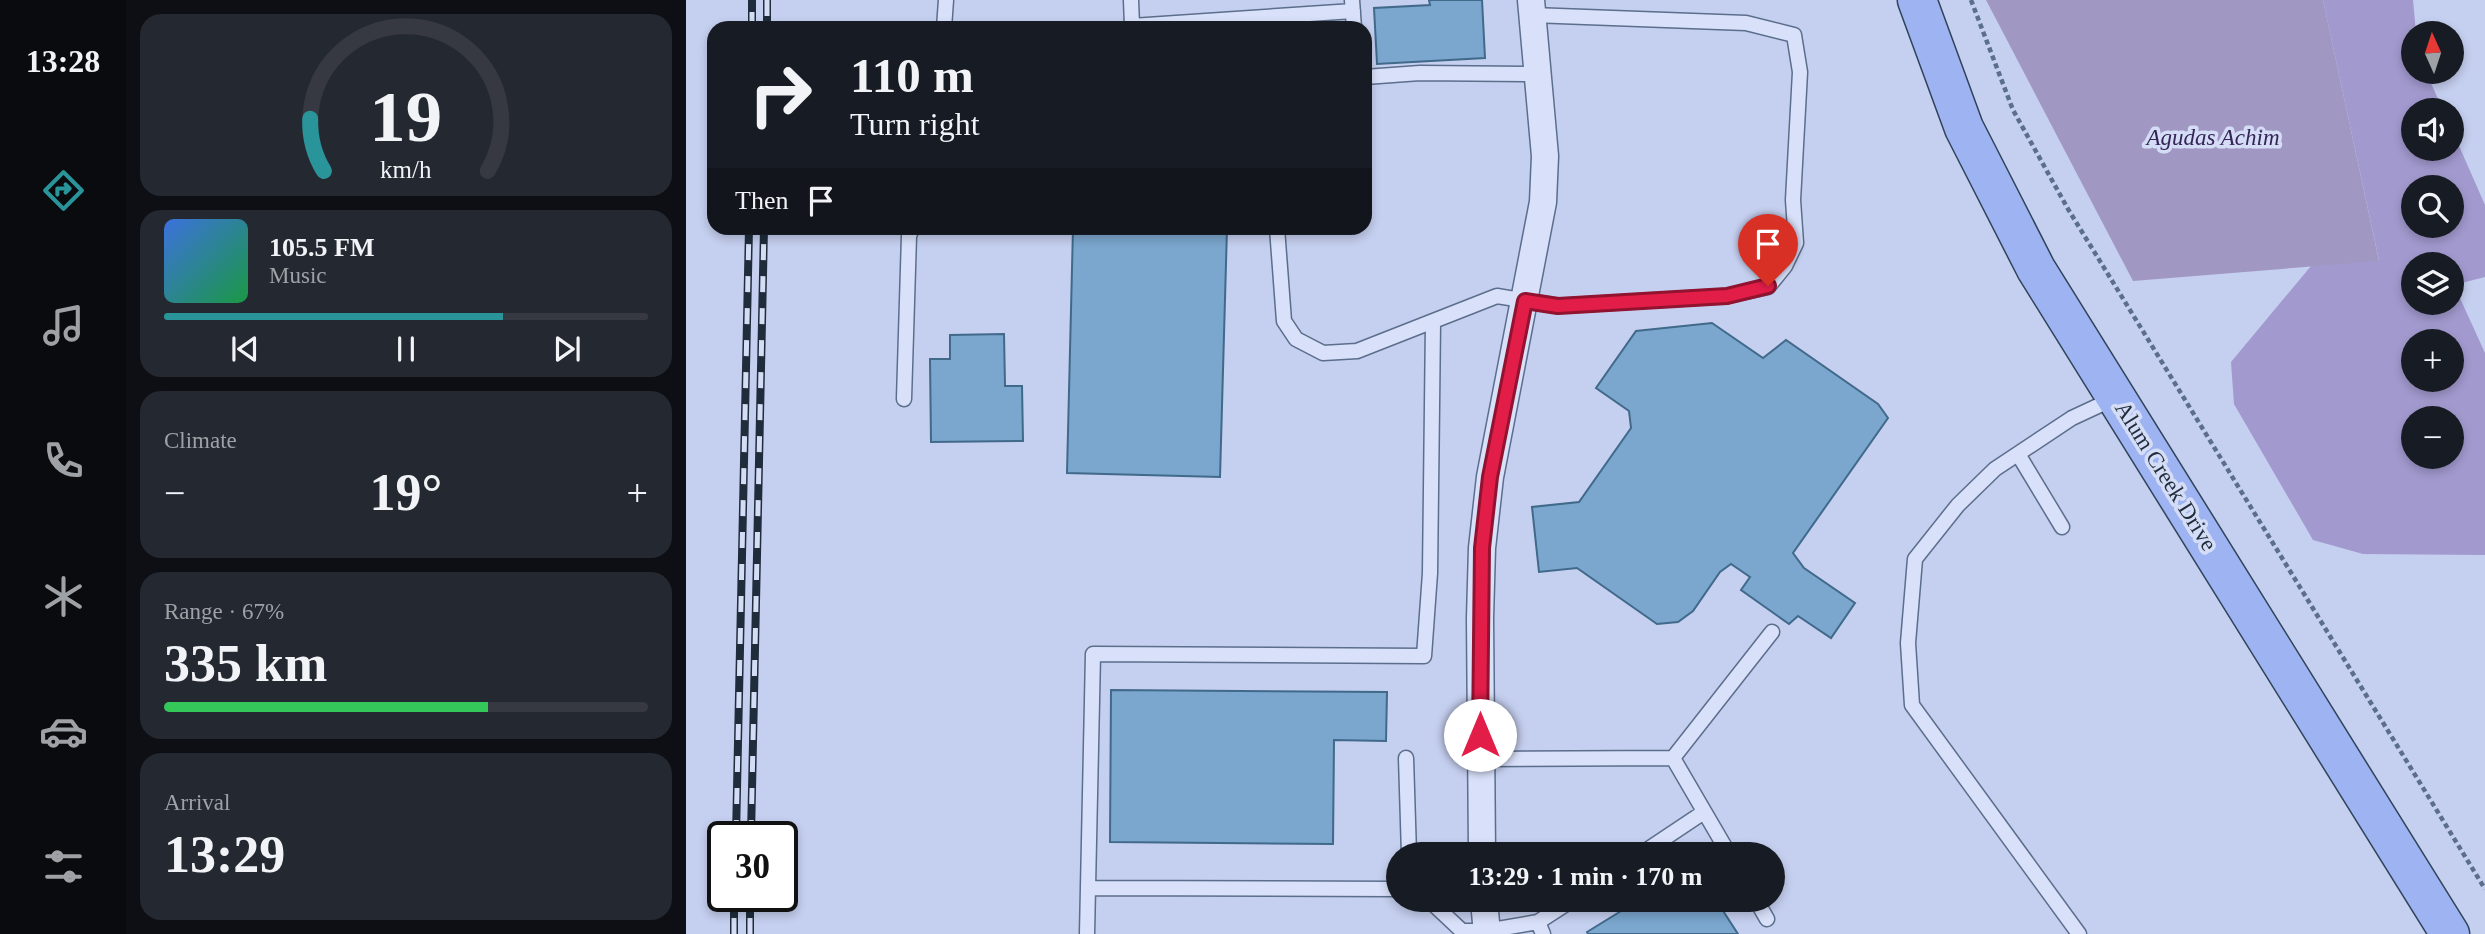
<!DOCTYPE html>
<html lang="en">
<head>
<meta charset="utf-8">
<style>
	:root { --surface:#171b24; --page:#242831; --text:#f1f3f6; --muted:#9ea1a6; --line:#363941; --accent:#29959b }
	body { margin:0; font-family:"Times New Roman",serif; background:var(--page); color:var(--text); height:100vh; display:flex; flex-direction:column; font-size:26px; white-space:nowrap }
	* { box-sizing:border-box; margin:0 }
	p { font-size:23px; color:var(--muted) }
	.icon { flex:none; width:38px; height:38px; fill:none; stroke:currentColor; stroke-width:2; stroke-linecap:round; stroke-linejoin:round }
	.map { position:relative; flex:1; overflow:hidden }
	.panel { display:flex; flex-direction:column; gap:14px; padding:14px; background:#0d0f14; width:560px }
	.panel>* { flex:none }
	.banner { position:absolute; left:21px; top:21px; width:665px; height:214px; border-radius:21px; box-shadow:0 4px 10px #0003; background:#171b24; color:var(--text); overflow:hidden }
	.needle { width:46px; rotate:357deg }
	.fabs { position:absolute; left:1715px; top:21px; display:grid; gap:14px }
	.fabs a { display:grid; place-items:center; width:63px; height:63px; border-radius:50%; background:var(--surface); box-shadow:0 4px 10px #0003; font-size:35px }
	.speed { position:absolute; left:21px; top:821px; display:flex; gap:14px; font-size:35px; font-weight:700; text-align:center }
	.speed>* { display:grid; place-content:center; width:91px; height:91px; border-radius:50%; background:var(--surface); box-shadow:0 4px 10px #0003; line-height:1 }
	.speed .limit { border:4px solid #111; border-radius:10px; background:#fff; color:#111 }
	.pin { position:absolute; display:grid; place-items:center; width:60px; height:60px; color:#fff; margin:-72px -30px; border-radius:50% 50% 50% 0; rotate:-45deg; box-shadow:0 0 7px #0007 }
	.pin .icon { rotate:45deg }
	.me { position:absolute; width:77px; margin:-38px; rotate:0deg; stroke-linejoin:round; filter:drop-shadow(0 0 5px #0008) }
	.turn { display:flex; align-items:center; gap:24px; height:147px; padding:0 28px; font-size:32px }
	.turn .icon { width:91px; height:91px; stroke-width:2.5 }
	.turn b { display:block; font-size:49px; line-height:60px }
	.then { display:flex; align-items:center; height:66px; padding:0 28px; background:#0003; gap:14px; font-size:26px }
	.big { font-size:52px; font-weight:700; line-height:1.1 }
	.panel .card { flex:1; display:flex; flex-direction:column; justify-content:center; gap:10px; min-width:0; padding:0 24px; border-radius:21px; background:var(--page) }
	.panel .dial { align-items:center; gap:0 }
	.dial svg { height:182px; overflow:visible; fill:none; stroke:var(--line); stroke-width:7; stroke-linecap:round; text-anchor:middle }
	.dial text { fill:var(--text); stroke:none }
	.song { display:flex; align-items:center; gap:21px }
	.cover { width:84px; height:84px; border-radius:10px; background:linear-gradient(135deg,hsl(220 70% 55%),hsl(140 70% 35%)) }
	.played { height:7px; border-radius:4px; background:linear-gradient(90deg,var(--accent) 70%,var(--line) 70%) }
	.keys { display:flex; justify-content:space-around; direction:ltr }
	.heat { display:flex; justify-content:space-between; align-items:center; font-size:38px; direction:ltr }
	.charge { height:10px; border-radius:5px; background:linear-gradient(90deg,#34c759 67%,var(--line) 0) }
	.trip { position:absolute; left:700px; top:842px; width:399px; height:70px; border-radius:35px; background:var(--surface); box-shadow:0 4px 10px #0003; font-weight:700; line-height:70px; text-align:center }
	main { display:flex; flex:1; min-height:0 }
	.dock { display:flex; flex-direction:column; width:126px; justify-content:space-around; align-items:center; background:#090b0e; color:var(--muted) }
	.dock .icon { width:49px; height:49px }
	.dock .active { color:var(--accent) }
	.dock b { font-size:32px; color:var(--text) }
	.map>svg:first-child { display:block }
	.green { fill:#a299ce; fill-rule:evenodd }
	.cemetery { fill:#a098c3 }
	.building { fill:#7ba6ce; stroke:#40698a; stroke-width:2 }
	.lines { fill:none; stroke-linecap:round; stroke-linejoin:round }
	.lane-casing { stroke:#5b6e8b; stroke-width:17 }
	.street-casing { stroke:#5b6e8b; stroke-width:29 }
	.primary-casing { stroke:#2f4359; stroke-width:41 }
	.path { stroke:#5b6e8b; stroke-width:4.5; stroke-dasharray:5 3.5; stroke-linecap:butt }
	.lane { stroke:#d9e1fa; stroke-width:14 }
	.street { stroke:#d9e1fa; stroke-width:26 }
	.primary { stroke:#9db3f2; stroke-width:38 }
	.rail-casing { stroke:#1f2c3b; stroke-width:8 }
	.rail { stroke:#d5ddf6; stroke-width:5; stroke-dasharray:16; stroke-linecap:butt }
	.route-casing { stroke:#92132f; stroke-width:18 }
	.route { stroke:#e11d48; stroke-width:12 }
	.labels { text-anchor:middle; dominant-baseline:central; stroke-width:7; stroke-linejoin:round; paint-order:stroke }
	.park-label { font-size:23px; font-style:italic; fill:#352557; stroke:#d5ddf6 }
	.street-label { font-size:23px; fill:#1f2c3b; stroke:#d5ddf6 }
</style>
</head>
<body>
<main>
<nav class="dock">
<b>13:28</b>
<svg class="icon active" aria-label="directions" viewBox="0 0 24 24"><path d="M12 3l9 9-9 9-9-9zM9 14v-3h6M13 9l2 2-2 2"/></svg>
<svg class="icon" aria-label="music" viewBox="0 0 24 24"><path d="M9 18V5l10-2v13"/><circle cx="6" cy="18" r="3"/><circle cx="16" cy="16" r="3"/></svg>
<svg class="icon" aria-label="phone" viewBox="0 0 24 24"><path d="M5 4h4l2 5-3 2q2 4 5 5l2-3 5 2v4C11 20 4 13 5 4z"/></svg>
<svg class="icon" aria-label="climate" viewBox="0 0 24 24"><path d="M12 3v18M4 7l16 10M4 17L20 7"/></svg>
<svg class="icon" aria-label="car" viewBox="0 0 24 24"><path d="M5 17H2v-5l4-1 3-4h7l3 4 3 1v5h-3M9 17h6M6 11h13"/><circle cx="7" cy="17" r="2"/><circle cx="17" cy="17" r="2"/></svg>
<svg class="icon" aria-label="filters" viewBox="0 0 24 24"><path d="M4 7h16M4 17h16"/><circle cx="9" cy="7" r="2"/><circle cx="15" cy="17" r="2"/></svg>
</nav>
<section class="panel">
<div class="card dial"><svg viewBox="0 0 100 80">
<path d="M14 69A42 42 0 1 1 86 69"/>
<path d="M14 69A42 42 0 0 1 8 46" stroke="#29959b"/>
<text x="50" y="56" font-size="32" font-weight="700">19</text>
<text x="50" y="72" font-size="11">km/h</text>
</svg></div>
<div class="card">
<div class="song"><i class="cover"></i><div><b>105.5 FM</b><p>Music</p></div></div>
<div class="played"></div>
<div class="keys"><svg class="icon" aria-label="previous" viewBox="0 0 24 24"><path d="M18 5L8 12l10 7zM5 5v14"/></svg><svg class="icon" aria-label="pause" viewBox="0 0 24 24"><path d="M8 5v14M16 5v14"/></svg><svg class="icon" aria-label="next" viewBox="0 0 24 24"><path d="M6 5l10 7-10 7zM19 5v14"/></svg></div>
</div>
<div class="card"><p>Climate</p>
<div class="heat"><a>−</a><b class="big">19°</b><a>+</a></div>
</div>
<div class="card"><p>Range · 67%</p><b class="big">335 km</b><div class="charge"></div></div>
<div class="card"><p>Arrival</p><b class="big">13:29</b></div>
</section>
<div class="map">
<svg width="1799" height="934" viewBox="0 0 1799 934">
	<rect width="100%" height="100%" fill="#c5cfef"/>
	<path class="green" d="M1637,0H1727L1730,33H1727V72H1740L1757,110H1727V149H1766V130L1799,205V277L1768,285L1799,353V555L1677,554L1627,540L1548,404L1545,362L1625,266L1693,260ZM1727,187H1766V226H1727ZM1727,264H1766V303H1727ZM1727,341H1766V380H1727ZM1727,418H1766V457H1727Z"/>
	<path class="cemetery" d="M1300,0H1637L1693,261L1447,281Z"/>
	<path class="building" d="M743,0H796L799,58L691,64L688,8L744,5Z
		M387,228H541L534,477L381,473Z
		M1026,323L1077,358L1100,340L1192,404L1202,418L1107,553L1118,568L1169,603L1145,638L1112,616L1103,624L1055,590L1064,577L1045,564L1034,572L1007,611L992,622L971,624L891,568L853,572L846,507L893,502L945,428L943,411L910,388L950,331Z
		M318,334L319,386H336L337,441L245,442L244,359H264V335Z
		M425,690L701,692L700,741L648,740L647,844L424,842Z
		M953,900H1030L1052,934H902L901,932Z"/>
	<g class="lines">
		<g class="lane-casing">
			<path id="lane" d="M445,0L446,26L667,11
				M666,0L668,28
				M258,28L260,0
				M679,77L734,73L851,74
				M591,228L598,321L610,339L637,353L671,351L811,296L872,306L1041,296L1082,287L1099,266L1110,243L1107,200L1114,72L1108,35L1060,23L846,15
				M218,399L223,236L226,228
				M1332,454L1376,527
				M720,758L723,854
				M987,758L1043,854
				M794,759L987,758L1086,632
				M955,854L1018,812
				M402,888L712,889
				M743,900L776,931H800L852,922L857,934
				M1070,900L1081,919
				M852,922L886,900
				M401,934L407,654L738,656L744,573L747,322
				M1393,934L1226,705L1222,643L1229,559L1272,505L1309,469L1386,418L1429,398"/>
		</g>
		<g class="street-casing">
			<path id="street" d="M796,854L794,618L796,548L804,477L857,202L859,156L845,0
				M798,900L801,934"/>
		</g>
		<g class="primary-casing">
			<path id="primary" d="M1231,0L1278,128L1350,269L1764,934"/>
		</g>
		<path class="path" d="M1285,0L1327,110L1382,209L1799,889"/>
		<use href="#lane" class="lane"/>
		<use href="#street" class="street"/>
		<use href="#primary" class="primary"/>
		<g class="rail-casing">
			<path id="rail" d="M81,0V28
				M66,28V0
				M50,836L63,228
				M65,836L78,228
				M48,934V896
				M64,934V896"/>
		</g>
		<use href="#rail" class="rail"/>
	</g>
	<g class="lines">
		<g class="route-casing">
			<path id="route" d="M794,735L796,548L804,477L839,301L872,306L1041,296L1082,286"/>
		</g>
		<use href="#route" class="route"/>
	</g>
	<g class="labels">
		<g class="park-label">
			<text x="1527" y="137">Agudas Achim</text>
		</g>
		<g class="street-label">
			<text transform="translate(1480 476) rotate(58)">Alum Creek Drive</text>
		</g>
	</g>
</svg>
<div class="fabs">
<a><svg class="needle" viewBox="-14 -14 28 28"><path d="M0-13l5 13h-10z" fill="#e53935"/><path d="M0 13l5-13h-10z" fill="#9ea1a6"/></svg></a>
<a><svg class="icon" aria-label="sound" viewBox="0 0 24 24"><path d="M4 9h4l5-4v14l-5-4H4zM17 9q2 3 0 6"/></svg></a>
<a><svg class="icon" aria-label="search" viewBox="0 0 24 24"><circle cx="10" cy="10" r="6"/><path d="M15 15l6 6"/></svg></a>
<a><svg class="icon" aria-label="layers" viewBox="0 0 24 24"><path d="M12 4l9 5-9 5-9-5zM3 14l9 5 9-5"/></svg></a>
<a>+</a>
<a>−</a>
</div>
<div class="speed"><div class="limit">30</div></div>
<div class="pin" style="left:1082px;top:286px;background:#d93025"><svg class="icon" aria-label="arrive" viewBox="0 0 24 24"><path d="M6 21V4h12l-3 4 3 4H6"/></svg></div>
<svg class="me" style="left:794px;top:735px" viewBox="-20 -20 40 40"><circle r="19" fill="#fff"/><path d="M0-13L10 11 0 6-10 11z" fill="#e11d48"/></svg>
<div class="trip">13:29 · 1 min · 170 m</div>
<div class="banner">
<div class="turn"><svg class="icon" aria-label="right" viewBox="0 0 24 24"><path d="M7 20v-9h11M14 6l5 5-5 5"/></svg><div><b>110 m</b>Turn right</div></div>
<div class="then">Then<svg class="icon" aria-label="arrive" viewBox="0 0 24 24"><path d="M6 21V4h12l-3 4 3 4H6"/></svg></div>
</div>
</div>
</main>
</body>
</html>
